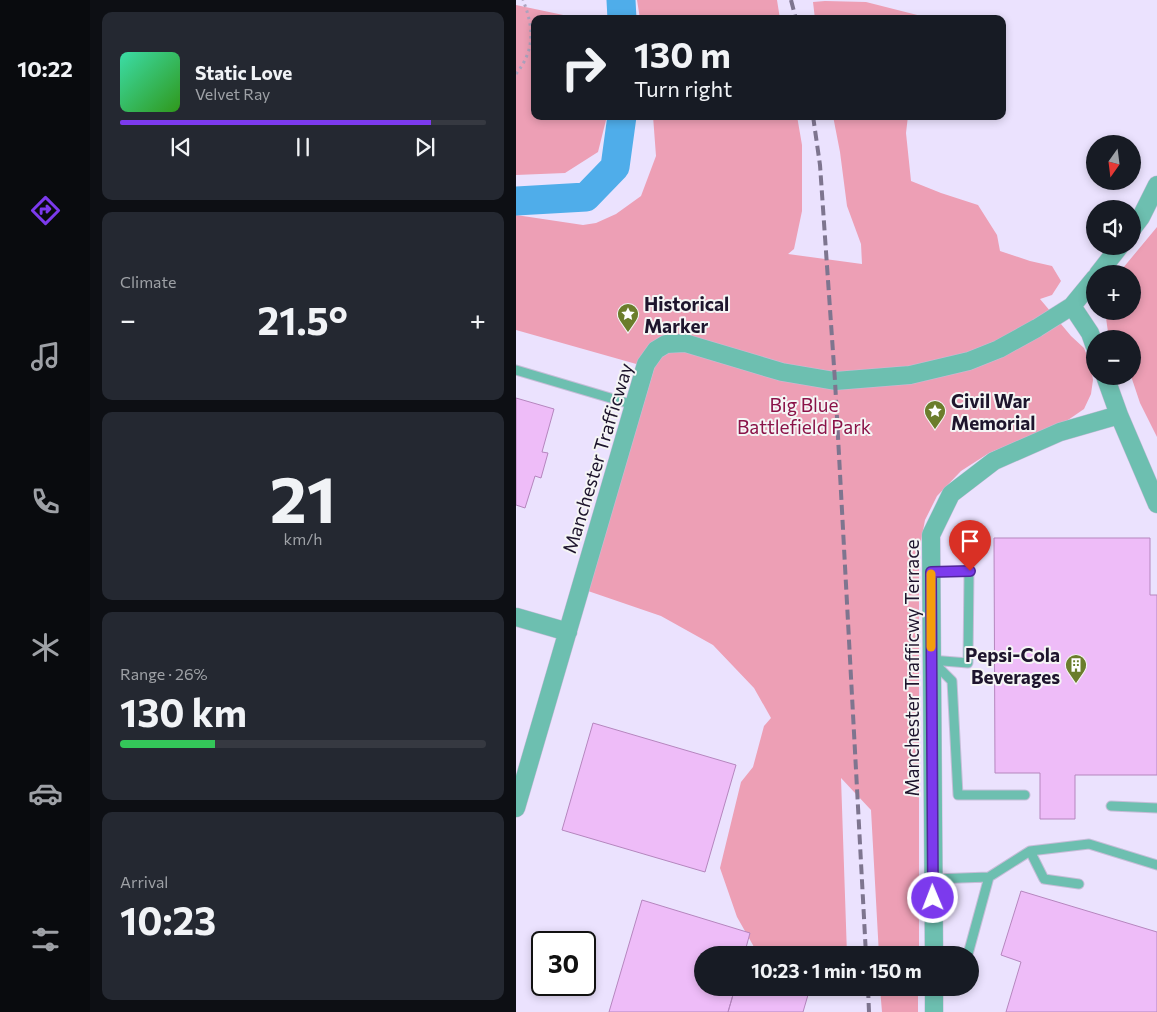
<!DOCTYPE html>
<html lang="en">
<head>
<meta charset="utf-8">
<style>
	:root { --surface:#171b24; --page:#242831; --text:#f1f3f6; --muted:#9ea1a6; --line:#363941; --accent:#7c3aed }
	body { margin:0; font-family:Commissioner,sans-serif; background:var(--page); color:var(--text); height:100vh; display:flex; flex-direction:column; font-size:19px; white-space:nowrap }
	* { box-sizing:border-box; margin:0 }
	p { font-size:16px; color:var(--muted) }
	.icon { flex:none; width:28px; height:28px; fill:none; stroke:currentColor; stroke-width:2; stroke-linecap:round; stroke-linejoin:round }
	.map { position:relative; flex:1; overflow:hidden }
	.side { display:flex; flex-direction:column; gap:12px; padding:12px; background:#0d0f14; width:426px }
	.side>* { flex:none }
	.hud { position:absolute; left:15px; top:15px; width:475px; height:105px; border-radius:10px; box-shadow:0 2px 8px #0003; background:#171b24; color:var(--text); overflow:hidden }
	.needle { width:32px; rotate:194deg }
	.controls { position:absolute; left:570px; top:135px; display:grid; gap:10px }
	.controls a { display:grid; place-items:center; width:55px; height:55px; border-radius:50%; background:var(--surface); box-shadow:0 2px 8px #0003; font-size:25px }
	.speed { position:absolute; left:15px; top:931px; display:flex; gap:10px; font-size:25px; font-weight:700; text-align:center }
	.speed>* { display:grid; place-content:center; width:65px; height:65px; border-radius:50%; background:var(--surface); box-shadow:0 2px 8px #0003; line-height:1 }
	.speed .limit { border:2px solid #111; border-radius:8px; background:#fff; color:#111 }
	.pin { position:absolute; display:grid; place-items:center; width:42px; height:42px; color:#fff; margin:-51px -21px; border-radius:50% 50% 50% 0; rotate:-45deg; box-shadow:0 0 5px #0007 }
	.pin .icon { rotate:45deg }
	.me { position:absolute; width:55px; margin:-28px; rotate:359deg; stroke-linejoin:round; filter:drop-shadow(0 0 4px #0008) }
	.turn { display:flex; align-items:center; gap:18px; height:105px; padding:0 20px; font-size:22px }
	.turn .icon { width:65px; height:65px; stroke-width:2.5 }
	.turn b { display:block; font-size:35px; line-height:42px }
	.big { font-size:38px; font-weight:700; line-height:1.1 }
	.side .tile { flex:1; display:flex; flex-direction:column; justify-content:center; gap:8px; min-width:0; padding:0 18px; border-radius:10px; background:var(--page) }
	.side .dial { align-items:center; gap:0 }
	.dial b { font-size:65px; line-height:1 }
	.song { display:flex; align-items:center; gap:15px }
	.cover { width:60px; height:60px; border-radius:8px; background:linear-gradient(135deg,hsl(160 70% 55%),hsl(110 70% 35%)) }
	.played { height:5px; border-radius:2px; background:linear-gradient(90deg,var(--accent) 85%,var(--line) 85%) }
	.keys { display:flex; justify-content:space-around; direction:ltr }
	.heat { display:flex; justify-content:space-between; align-items:center; font-size:28px; direction:ltr }
	.charge { height:8px; border-radius:4px; background:linear-gradient(90deg,#34c759 26%,var(--line) 0) }
	.trip { position:absolute; left:178px; top:946px; width:285px; height:50px; border-radius:25px; background:var(--surface); box-shadow:0 2px 8px #0003; font-weight:700; line-height:50px; text-align:center }
	main { display:flex; flex:1; min-height:0 }
	.menu { display:flex; flex-direction:column; width:90px; justify-content:space-around; align-items:center; background:#090b0e; color:var(--muted) }
	.menu .icon { width:35px; height:35px }
	.menu .on { color:var(--accent) }
	.menu b { font-size:22px; color:var(--text) }
	.map>svg:first-child { display:block }
	.green { fill:#ed9fb5 }
	.lines { fill:none; stroke-linecap:round; stroke-linejoin:round }
	.river { stroke:#4fadea; stroke-width:29 }
	.building { fill:#eebcf8; stroke:#b586be }
	.lane-casing { stroke:#c6bdd8; stroke-width:11 }
	.street-casing { stroke:#c6bdd8; stroke-width:19 }
	.path { stroke:#aba2bd; stroke-width:3; stroke-dasharray:2.5 4; stroke-linecap:butt }
	.lane { stroke:#6dbfb0; stroke-width:9 }
	.street { stroke:#6dbfb0; stroke-width:18 }
	.rail { stroke:#7e758f; stroke-width:4; stroke-dasharray:10 5; stroke-linecap:butt }
	.route-casing { stroke:#51269a; stroke-width:12 }
	.route { stroke:#7c3aed; stroke-width:9 }
	.slow { stroke:#f59e0b; stroke-width:9 }
	.labels { text-anchor:middle; dominant-baseline:central; stroke-width:4; stroke-linejoin:round; paint-order:stroke }
	.poi-label { font-size:19px; font-weight:bold; fill:#1e152d; stroke:#f5f5f5; text-anchor:start }
	.park-label { font-size:19px; fill:#8a1348; stroke:#f5f5f5 }
	.street-label { font-size:19px; fill:#1e152d; stroke:#f5f5f5 }
</style>
</head>
<body>
<main>
<nav class="menu">
<b>10:22</b>
<svg class="icon on" aria-label="directions" viewBox="0 0 24 24"><path d="M12 3l9 9-9 9-9-9zM9 14v-3h6M13 9l2 2-2 2"/></svg>
<svg class="icon" aria-label="music" viewBox="0 0 24 24"><path d="M9 18V5l10-2v13"/><circle cx="6" cy="18" r="3"/><circle cx="16" cy="16" r="3"/></svg>
<svg class="icon" aria-label="phone" viewBox="0 0 24 24"><path d="M5 4h4l2 5-3 2q2 4 5 5l2-3 5 2v4C11 20 4 13 5 4z"/></svg>
<svg class="icon" aria-label="climate" viewBox="0 0 24 24"><path d="M12 3v18M4 7l16 10M4 17L20 7"/></svg>
<svg class="icon" aria-label="car" viewBox="0 0 24 24"><path d="M5 17H2v-5l4-1 3-4h7l3 4 3 1v5h-3M9 17h6M6 11h13"/><circle cx="7" cy="17" r="2"/><circle cx="17" cy="17" r="2"/></svg>
<svg class="icon" aria-label="filters" viewBox="0 0 24 24"><path d="M4 7h16M4 17h16"/><circle cx="9" cy="7" r="2"/><circle cx="15" cy="17" r="2"/></svg>
</nav>
<section class="side">
<div class="tile">
<div class="song"><i class="cover"></i><div><b>Static Love</b><p>Velvet Ray</p></div></div>
<div class="played"></div>
<div class="keys"><svg class="icon" aria-label="previous" viewBox="0 0 24 24"><path d="M18 5L8 12l10 7zM5 5v14"/></svg><svg class="icon" aria-label="pause" viewBox="0 0 24 24"><path d="M8 5v14M16 5v14"/></svg><svg class="icon" aria-label="next" viewBox="0 0 24 24"><path d="M6 5l10 7-10 7zM19 5v14"/></svg></div>
</div>
<div class="tile"><p>Climate</p>
<div class="heat"><a>−</a><b class="big">21.5°</b><a>+</a></div>
</div>
<div class="tile dial"><b>21</b><p>km/h</p></div>
<div class="tile"><p>Range · 26%</p><b class="big">130 km</b><div class="charge"></div></div>
<div class="tile"><p>Arrival</p><b class="big">10:23</b></div>
</section>
<div class="map">
<svg width="641" height="1012" viewBox="0 0 641 1012">
	<rect width="100%" height="100%" fill="#ebe2fe"/>
	<path class="green" d="M121,0H261L264,19H124Z
		M309,1L350,2L417,19H299L297,2Z
		M0,5L52,16L56,19H19V116H91L82,152L49,173L0,175Z
		M137,116H281L286,145V211L278,249L272,254L346,264L345,244L331,206L324,152L317,116H392L390,133L395,181L425,193L462,205L481,235L484,251L514,261L536,266L545,281L536,295L524,299L555,336L568,348L575,366L577,380L575,394L568,409L552,420L473,453L445,471L421,496L409,520L403,552V955H363L355,810L325,778L331,955L242,954L221,917L204,868L225,782L237,767L248,726L255,718L238,688L197,645L145,616L72,591L138,369L0,330V215L67,225L80,223L100,214L125,196L140,156Z
		M641,227V437L624,403L615,376H616V339H593L589,311H616V274H602Z
		M364,988H402V1012H366Z"/>
	<g class="lines">
		<path class="river" d="M105,0L106,19
			M0,201L70,197L99,167L106,116"/>
	</g>
	<path class="building" d="M0,398L38,409L26,452L32,453L25,478L19,476L9,508L0,505Z
		M478,538H634V595H641V775H559V819H524V773H479Z
		M77,723L220,765L189,872L46,830Z
		M505,891L641,932V1012H490L505,962L485,955Z
		M126,900L234,933L228,955H186V988H219L212,1012H93Z
		M219,988H294L287,1012H212Z"/>
	<g class="lines">
		<g class="lane-casing">
			<path id="lane" d="M0,370L118,405
				M415,572L453,571L452,663L415,660
				M417,662L436,681L442,795H509
				M595,806L641,808
				M514,851L528,879L563,884
				M417,879L473,877L514,851L573,844L641,865
				M418,954H452L473,877"/>
		</g>
		<g class="street-casing">
			<path id="street" d="M616,229L625,217L641,185
				M582,274L604,246
				M556,306L574,333L579,347
				M603,415L641,504
				M0,617L52,632
				M0,808L130,364L140,350L150,344L169,343L266,372L319,381L394,375L453,361L483,349L521,328L556,306L579,278
				M418,955L415,535L435,494L478,461L544,432L603,415L589,376
				M418,988V1012"/>
		</g>
		<path class="path" d="M0,74C19,50 18,28 7,0"/>
		<use href="#lane" class="lane"/>
		<use href="#street" class="street"/>
		<path class="rail" d="M275,0L280,19
			M297,116L304,165L319,381L350,955
			M352,988L353,1012"/>
	</g>
	<g class="lines">
		<g class="route-casing">
			<path id="route" d="M417,898L415,572L454,571"/>
		</g>
		<use href="#route" class="route"/>
		<path class="slow" d="M415,574V647"/>
	</g>
	<defs>
		<g id="sight-pin" transform="scale(1.125)"><path d="M0 17L-7.5 6A9.5 9.5 0 1 1 7.5 6Z" fill="#6b7d2c" stroke="#f5f5f5"/><path d="M0-6L1.8-2.2L6-1.7L2.9 1.2L3.7 5.4L0 3.3L-3.7 5.4L-2.9 1.2L-6-1.7L-1.8-2.2Z" fill="#fff"/></g>
		<g id="building-pin" transform="scale(1.125)"><path d="M0 17L-7.5 6A9.5 9.5 0 1 1 7.5 6Z" fill="#6b7d2c" stroke="#f5f5f5"/><path d="M-4-6H4V6H1V3H-1V6H-4ZM-2.5-4.3h1.7v1.8h-1.7ZM.8-4.3h1.7v1.8H.8ZM-2.5-1h1.7V.8h-1.7ZM.8-1h1.7V.8H.8Z" fill="#fff"/></g>
	</defs>
	<g fill-rule="evenodd">
		<use href="#sight-pin" x="112" y="314"/>
		<use href="#sight-pin" x="419" y="411"/>
		<use href="#building-pin" x="560" y="665"/>
	</g>
	<g class="labels">
		<g class="poi-label">
			<text x="128" y="303">Historical<tspan x="128" dy="22">Marker</tspan></text>
			<text x="435" y="400">Civil War<tspan x="435" dy="22">Memorial</tspan></text>
			<text x="544" y="654" text-anchor="end">Pepsi-Cola<tspan x="544" dy="22">Beverages</tspan></text>
		</g>
		<g class="park-label">
			<text x="288" y="404">Big Blue<tspan x="288" dy="22">Battlefield Park</tspan></text>
		</g>
		<g class="street-label">
			<text transform="translate(81 458) rotate(-73)">Manchester Trafficway</text>
			<text transform="translate(395 668) rotate(-90)">Manchester Trafficwy Terrace</text>
		</g>
	</g>
</svg>
<div class="controls">
<a><svg class="needle" viewBox="-14 -14 28 28"><path d="M0-13l5 13h-10z" fill="#e53935"/><path d="M0 13l5-13h-10z" fill="#9ea1a6"/></svg></a>
<a><svg class="icon" aria-label="sound" viewBox="0 0 24 24"><path d="M4 9h4l5-4v14l-5-4H4zM17 9q2 3 0 6"/></svg></a>
<a>+</a>
<a>−</a>
</div>
<div class="speed"><div class="limit">30</div></div>
<div class="pin" style="left:454px;top:571px;background:#d93025"><svg class="icon" aria-label="arrive" viewBox="0 0 24 24"><path d="M6 21V4h12l-3 4 3 4H6"/></svg></div>
<svg class="me" style="left:417px;top:898px" viewBox="-20 -20 40 40"><circle r="17" fill="#7c3aed" stroke="#fff" stroke-width="3"/><path d="M0-11L8 9 0 5-8 9z" fill="#fff"/></svg>
<div class="trip">10:23 · 1 min · 150 m</div>
<div class="hud">
<div class="turn"><svg class="icon" aria-label="right" viewBox="0 0 24 24"><path d="M7 20v-9h11M14 6l5 5-5 5"/></svg><div><b>130 m</b>Turn right</div></div>
</div>
</div>
</main>
</body>
</html>
